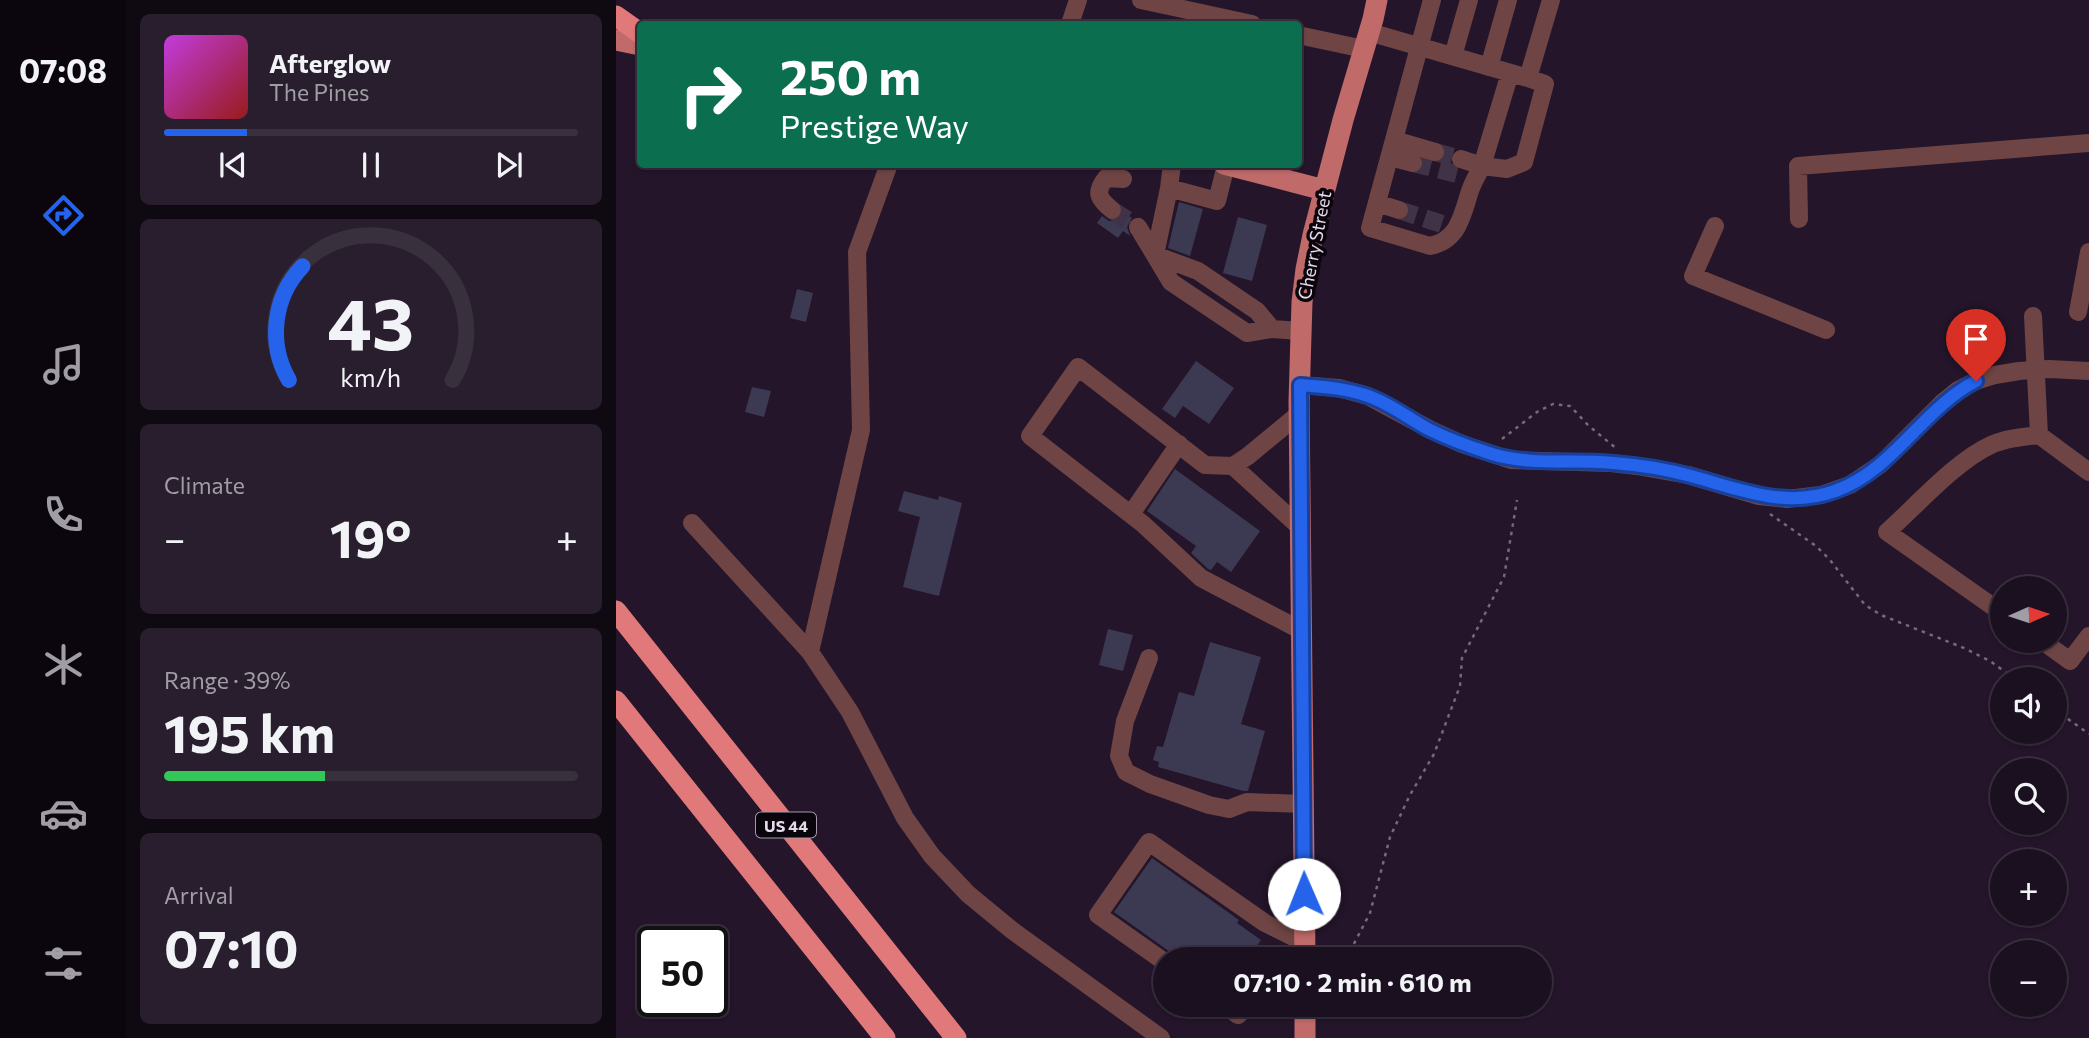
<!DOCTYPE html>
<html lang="en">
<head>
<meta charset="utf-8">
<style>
	:root { --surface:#1b1020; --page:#281e2d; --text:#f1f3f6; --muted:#a09da5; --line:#39303e; --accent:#2563eb }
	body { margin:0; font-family:Commissioner,sans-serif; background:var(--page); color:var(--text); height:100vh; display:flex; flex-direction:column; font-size:26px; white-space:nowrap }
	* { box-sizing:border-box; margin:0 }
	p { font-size:23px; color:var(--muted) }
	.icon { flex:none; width:38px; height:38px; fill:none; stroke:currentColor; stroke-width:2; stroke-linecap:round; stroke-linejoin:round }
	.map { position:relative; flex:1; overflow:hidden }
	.details { display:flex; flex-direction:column; gap:14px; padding:14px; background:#0f0912; width:490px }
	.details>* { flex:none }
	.hud { position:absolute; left:21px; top:21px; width:665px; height:147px; border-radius:7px; box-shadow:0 2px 5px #0004,0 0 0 2px var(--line); background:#0b6e4f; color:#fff; overflow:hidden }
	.needle { width:46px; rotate:87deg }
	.fabs { position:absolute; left:1374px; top:576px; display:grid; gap:14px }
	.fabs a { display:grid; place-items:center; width:77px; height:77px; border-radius:50%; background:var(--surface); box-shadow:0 2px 5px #0004,0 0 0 2px var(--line); font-size:35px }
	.speed { position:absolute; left:21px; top:926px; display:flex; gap:14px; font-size:35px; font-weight:700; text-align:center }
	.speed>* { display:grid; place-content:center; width:91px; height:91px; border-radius:50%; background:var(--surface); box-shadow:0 2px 5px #0004,0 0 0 2px var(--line); line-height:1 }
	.speed .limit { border:4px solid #111; border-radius:10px; background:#fff; color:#111 }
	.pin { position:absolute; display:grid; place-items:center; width:60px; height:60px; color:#fff; margin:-72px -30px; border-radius:50% 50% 50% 0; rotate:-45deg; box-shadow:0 0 7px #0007 }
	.pin .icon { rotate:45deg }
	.me { position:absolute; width:77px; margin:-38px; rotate:359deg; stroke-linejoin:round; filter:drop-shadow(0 0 5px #0008) }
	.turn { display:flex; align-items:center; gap:24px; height:147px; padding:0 28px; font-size:32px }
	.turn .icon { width:91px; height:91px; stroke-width:2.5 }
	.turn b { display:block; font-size:49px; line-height:60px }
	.big { font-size:52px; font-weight:700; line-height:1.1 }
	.details .card { flex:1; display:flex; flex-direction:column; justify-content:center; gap:10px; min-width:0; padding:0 24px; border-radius:10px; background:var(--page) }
	.details .dial { align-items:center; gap:0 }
	.dial svg { height:182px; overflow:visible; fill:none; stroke:var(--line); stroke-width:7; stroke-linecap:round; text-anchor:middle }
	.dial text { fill:var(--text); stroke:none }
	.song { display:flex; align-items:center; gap:21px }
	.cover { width:84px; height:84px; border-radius:10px; background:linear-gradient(135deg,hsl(290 70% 55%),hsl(0 70% 35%)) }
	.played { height:7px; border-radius:4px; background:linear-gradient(90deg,var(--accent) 20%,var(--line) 20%) }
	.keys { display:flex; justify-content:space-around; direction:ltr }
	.heat { display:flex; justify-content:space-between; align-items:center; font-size:38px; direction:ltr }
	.charge { height:10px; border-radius:5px; background:linear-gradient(90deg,#34c759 39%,var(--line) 0) }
	.trip { position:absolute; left:537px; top:947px; width:399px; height:70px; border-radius:35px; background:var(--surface); box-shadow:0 2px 5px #0004,0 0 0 2px var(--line); font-weight:700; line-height:70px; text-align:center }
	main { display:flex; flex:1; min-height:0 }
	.tabs { display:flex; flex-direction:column; width:126px; justify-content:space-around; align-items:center; background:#0b060d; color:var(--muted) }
	.tabs .icon { width:49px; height:49px }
	.tabs .on { color:var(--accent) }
	.tabs b { font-size:32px; color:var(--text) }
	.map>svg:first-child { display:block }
	.building { fill:#3c3953 }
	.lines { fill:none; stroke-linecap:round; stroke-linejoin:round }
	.minor-tunnel { stroke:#413347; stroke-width:18; stroke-dasharray:18 9; stroke-linecap:butt }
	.path { stroke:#76697b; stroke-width:2.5; stroke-dasharray:3.5 5; stroke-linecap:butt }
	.minor { stroke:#6e4444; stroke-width:18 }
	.major { stroke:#c06a6a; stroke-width:21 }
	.highway { stroke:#e17879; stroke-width:21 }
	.route-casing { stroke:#184099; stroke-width:18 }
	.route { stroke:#2563eb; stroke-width:12 }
	.labels { text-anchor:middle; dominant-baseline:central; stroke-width:7; stroke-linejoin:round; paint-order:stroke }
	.shield { fill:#0a040c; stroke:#a39aa7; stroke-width:2 }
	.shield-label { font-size:16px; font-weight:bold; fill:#e5dae9 }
	.street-label { font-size:18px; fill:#e5dae9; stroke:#0a040c }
</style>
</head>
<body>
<main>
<nav class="tabs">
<b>07:08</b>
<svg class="icon on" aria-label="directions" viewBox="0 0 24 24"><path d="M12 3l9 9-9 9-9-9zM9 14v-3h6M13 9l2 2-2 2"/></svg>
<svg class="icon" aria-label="music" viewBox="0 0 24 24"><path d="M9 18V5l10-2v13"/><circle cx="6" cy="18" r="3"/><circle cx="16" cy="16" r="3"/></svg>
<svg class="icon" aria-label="phone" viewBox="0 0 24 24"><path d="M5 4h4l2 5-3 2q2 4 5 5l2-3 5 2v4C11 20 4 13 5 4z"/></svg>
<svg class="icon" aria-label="climate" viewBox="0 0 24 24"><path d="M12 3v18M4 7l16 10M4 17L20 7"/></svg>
<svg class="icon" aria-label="car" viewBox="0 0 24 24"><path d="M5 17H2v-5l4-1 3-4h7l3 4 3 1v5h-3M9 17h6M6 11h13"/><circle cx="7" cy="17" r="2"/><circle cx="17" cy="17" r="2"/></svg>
<svg class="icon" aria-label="filters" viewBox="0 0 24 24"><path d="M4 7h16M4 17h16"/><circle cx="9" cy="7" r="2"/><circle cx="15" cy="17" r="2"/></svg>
</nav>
<section class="details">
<div class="card">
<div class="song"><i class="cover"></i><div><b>Afterglow</b><p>The Pines</p></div></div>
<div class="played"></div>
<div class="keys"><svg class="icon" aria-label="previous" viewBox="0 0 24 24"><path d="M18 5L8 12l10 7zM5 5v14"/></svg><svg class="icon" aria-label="pause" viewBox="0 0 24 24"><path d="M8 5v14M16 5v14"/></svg><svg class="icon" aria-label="next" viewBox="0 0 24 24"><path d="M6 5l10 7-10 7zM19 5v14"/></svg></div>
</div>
<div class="card dial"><svg viewBox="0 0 100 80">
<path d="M14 69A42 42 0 1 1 86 69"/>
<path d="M14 69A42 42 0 0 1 20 19" stroke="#2563eb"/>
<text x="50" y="56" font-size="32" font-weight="700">43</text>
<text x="50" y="72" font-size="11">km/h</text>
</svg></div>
<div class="card"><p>Climate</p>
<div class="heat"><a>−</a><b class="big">19°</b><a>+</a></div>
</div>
<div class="card"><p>Range · 39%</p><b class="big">195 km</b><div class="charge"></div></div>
<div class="card"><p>Arrival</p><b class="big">07:10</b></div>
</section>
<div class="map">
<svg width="1473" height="1038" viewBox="0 0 1473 1038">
	<rect width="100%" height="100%" fill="#24152a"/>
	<path class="building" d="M563,202L587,209L574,256L552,248Z
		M507,212L516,218L511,227L514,236L507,231L502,238L481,223L486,216L493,221L500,220Z
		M622,217L651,225L636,281L607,273Z
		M181,289L197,293L190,322L174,318Z
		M580,361L618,388L593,424L567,406L559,418L546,409Z
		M136,387L155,391L148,417L129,412Z
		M559,469L644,531L615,572L601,562L595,570L592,569L575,553L580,546L531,511Z
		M288,491L322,500L323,496L346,503L323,596L287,587L304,517L282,511Z
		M492,629L517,635L507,671L483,665Z
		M594,642L645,657L625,724L649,731L632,791H627L542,767L543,762L537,760L541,746L547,747L563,692L578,696Z
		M536,858L623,920L621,923L645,940L632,959H561L557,954L498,912Z"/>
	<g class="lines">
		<path class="minor-tunnel" d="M819,152L845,159
			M797,163L841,174
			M496,210L522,227
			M783,210L826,224"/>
		<path class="path" d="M886,439L921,412L937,404L954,406L973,426L1001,449
			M1154,514L1200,546L1214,560L1249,605L1265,615L1348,648L1374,661L1399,679
			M1438,709L1473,734
			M730,959L754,913L774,837L794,795L818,754L844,686L846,658L888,577L901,500"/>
		<path class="minor" d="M525,0L636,24
			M816,0L754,228L814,246C843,240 846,215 854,191C857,182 862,174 866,166L845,159
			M454,24L462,0
			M753,32L912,78L929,84L908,162L891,169L866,166L894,73
			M682,35L748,49
			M837,56L853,0
			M873,67L892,0
			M912,78L935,0
			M778,140L819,152
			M774,157L797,163
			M556,164L553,188L601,201L610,165
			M553,188L539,255L582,271L641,311L656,329L685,331
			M761,203L783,210
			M496,210C483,199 478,193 490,178L507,179
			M1183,219L1182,166L1473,143
			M1099,226L1077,276L1210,330
			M522,227L555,282L631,333L656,329
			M1462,312L1473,252
			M1417,316L1423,435
			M684,385L723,388L752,396L815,430L846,444L895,460L995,463L1021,466L1072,475L1143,496L1171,499L1205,495L1234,485L1265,464L1326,403L1342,390L1360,381L1379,375L1403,371L1433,369L1473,371
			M684,413L632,456L617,466L589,465L462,367L414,436L527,524L585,578L686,631
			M617,466L685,528
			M515,514L563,444
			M76,523L194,652L234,712L289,818L316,856L352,894L397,931L545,1038
			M1386,613L1271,532C1300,506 1341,460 1375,445C1390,438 1407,437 1423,435L1473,472
			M1425,640L1454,661L1473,636
			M194,652L245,430L241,252L273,164
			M533,658L509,721L503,756L510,772L534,784L593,805L613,809L631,802L687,804
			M550,963L482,915L533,842L649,923L689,943
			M607,1004L622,1015L634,1004"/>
		<path class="major" d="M0,40L24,45
			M608,164L708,190
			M689,959L683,401L686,302L690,269L697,235L727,120L757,19L761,0
			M689,1004V1038"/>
		<path class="highway" d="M0,16L24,33
			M0,611L340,1038
			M0,701L269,1038"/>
	</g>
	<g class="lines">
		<g class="route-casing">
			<path id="route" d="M688,894L684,385C707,387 730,388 752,396C773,403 792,418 812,429C832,439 854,447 876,454C915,466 956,459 997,463C1023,465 1050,469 1075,476C1123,489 1169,509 1219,491C1277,471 1306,409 1360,381"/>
		</g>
		<use href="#route" class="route"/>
	</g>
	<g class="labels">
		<rect class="shield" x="140" y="812.5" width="60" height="25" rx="5"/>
		<g class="shield-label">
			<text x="170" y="825">US 44</text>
		</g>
		<g class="street-label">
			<text transform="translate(698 245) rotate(-79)">Cherry Street</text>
		</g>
	</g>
</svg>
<div class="fabs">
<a><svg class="needle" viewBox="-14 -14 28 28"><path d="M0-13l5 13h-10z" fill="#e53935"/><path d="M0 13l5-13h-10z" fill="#a09da5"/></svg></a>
<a><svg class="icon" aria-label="sound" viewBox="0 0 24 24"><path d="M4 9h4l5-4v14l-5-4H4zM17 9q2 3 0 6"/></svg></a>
<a><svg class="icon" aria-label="search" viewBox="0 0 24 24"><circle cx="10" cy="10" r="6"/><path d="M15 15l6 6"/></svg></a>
<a>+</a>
<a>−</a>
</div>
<div class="speed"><div class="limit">50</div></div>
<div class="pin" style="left:1360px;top:381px;background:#d93025"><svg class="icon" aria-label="arrive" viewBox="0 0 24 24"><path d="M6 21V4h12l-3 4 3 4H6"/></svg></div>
<svg class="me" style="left:688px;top:894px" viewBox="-20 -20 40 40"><circle r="19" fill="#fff"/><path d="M0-13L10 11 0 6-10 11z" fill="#2563eb"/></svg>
<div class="trip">07:10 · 2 min · 610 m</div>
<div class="hud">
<div class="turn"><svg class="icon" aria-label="right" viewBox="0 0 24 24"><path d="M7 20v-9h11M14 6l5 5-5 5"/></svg><div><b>250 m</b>Prestige Way</div></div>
</div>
</div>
</main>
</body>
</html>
